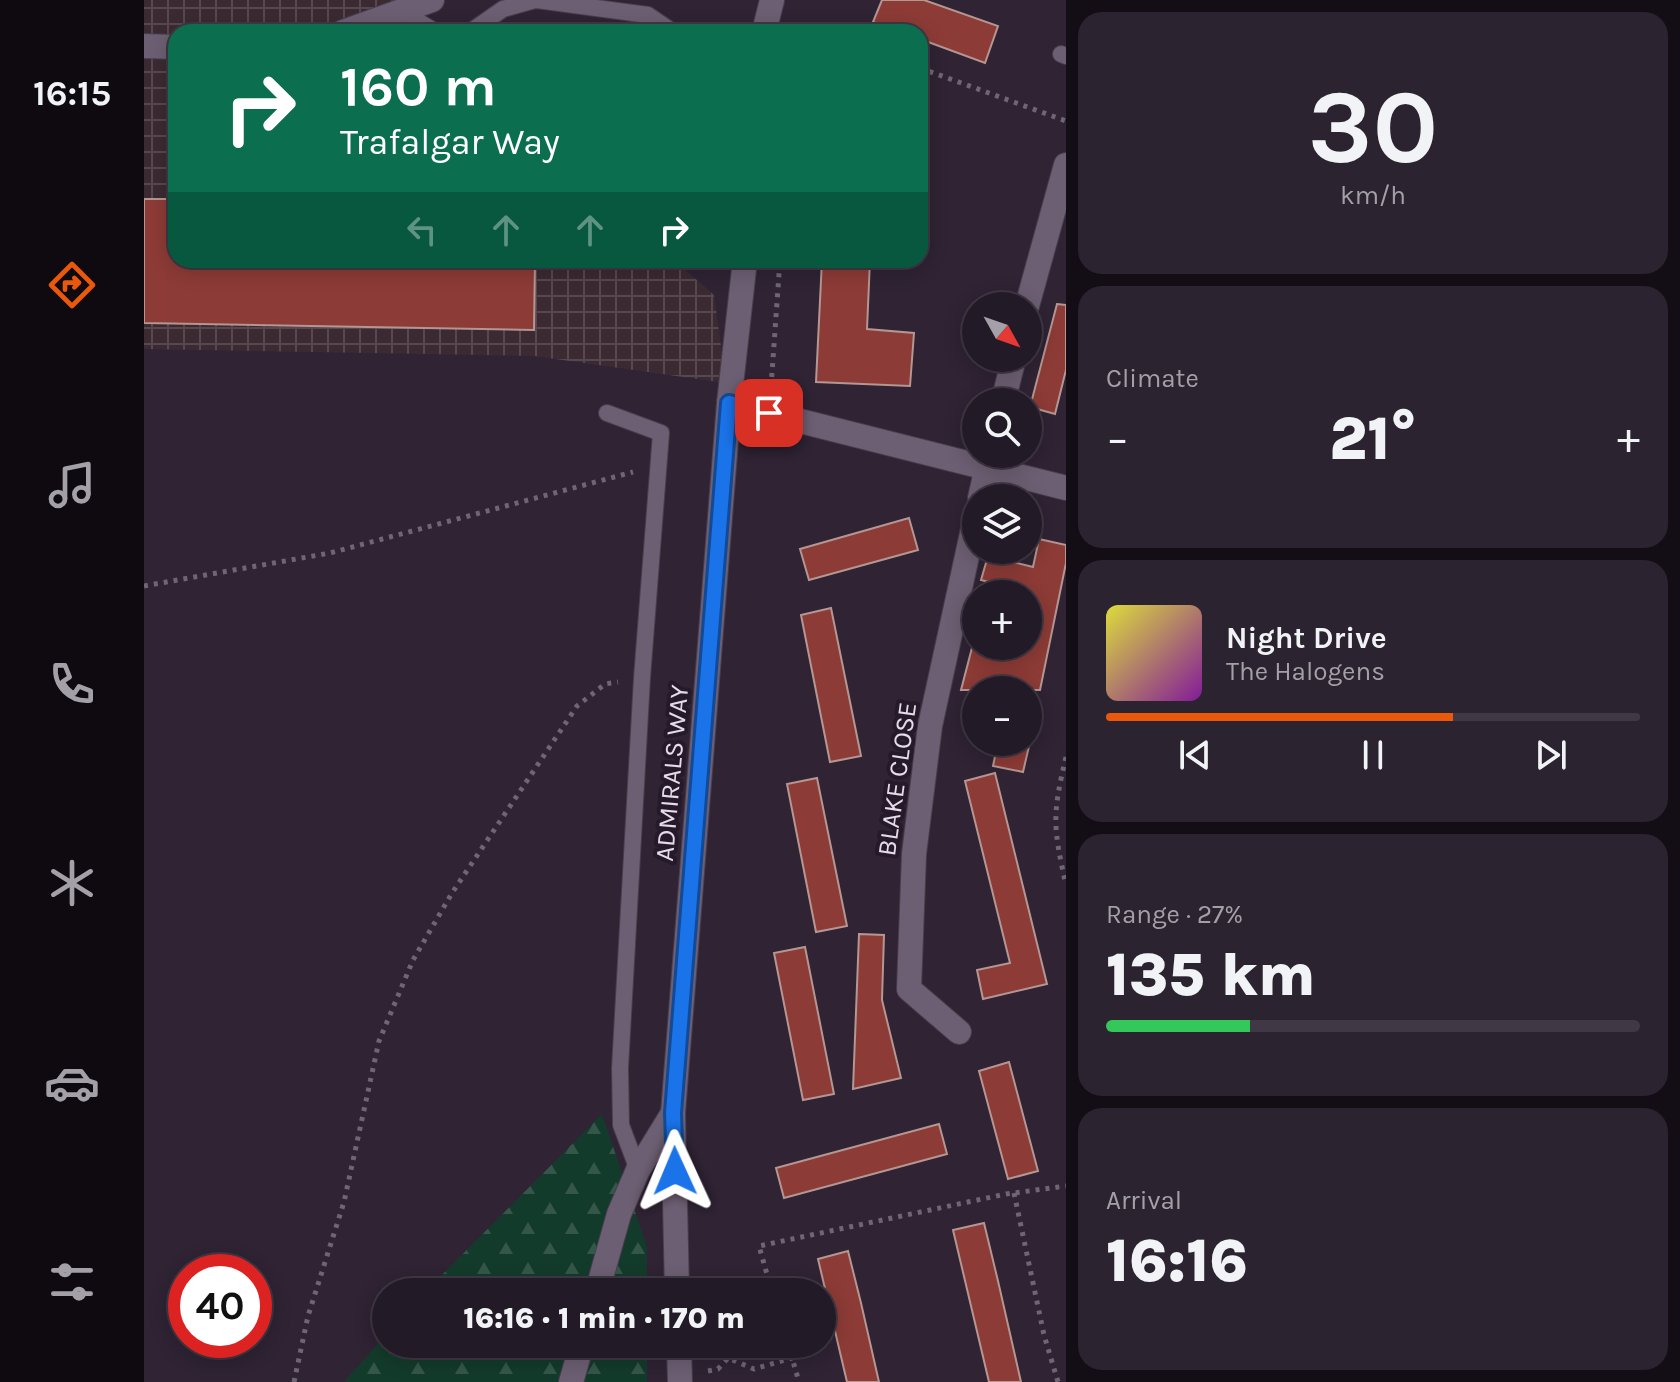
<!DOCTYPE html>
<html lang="en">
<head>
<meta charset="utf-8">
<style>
	:root { --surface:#231a27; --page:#2b232f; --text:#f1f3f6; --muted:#a3a1a7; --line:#403844; --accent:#ea580c }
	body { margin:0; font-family:Karla,sans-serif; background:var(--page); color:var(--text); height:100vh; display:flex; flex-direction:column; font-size:30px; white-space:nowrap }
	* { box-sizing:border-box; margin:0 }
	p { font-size:26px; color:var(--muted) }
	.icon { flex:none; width:44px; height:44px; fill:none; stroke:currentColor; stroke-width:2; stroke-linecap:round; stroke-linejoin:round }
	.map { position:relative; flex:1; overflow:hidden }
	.side { display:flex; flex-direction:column; gap:12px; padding:12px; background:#130e15; width:614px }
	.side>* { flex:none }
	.guide { position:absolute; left:24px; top:24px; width:760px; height:244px; border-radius:24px; box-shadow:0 4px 20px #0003,0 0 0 2px var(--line); background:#0b6e4f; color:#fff; overflow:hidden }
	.needle { width:52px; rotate:130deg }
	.tools { position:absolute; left:818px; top:292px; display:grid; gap:16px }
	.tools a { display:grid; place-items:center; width:80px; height:80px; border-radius:50%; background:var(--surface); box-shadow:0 4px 20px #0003,0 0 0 2px var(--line); font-size:40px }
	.speed { position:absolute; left:24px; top:1254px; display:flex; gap:16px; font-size:40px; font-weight:700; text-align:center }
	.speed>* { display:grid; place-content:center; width:104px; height:104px; border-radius:50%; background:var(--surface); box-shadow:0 4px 20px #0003,0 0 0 2px var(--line); line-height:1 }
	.speed .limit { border:12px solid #d22; background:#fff; color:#111 }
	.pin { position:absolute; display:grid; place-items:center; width:68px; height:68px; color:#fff; margin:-34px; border-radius:16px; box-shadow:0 4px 12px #0006 }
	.me { position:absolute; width:88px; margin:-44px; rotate:359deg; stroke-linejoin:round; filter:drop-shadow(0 0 6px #0008) }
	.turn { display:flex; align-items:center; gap:28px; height:168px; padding:0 40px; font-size:36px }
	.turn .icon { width:104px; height:104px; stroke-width:2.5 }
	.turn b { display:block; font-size:56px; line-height:68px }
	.lanes { display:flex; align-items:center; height:76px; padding:0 40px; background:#0003; justify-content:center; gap:40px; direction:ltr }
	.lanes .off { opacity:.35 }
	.big { font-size:60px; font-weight:800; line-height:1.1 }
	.side .widget { flex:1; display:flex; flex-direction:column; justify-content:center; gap:12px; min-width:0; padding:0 28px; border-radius:24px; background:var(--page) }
	.side .dial { align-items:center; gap:0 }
	.dial b { font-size:104px; line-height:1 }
	.song { display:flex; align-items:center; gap:24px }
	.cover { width:96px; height:96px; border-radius:12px; background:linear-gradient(135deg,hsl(60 70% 55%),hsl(290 70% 35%)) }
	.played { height:8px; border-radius:4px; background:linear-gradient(90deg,var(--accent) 65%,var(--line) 65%) }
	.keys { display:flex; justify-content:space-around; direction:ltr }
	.heat { display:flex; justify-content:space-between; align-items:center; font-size:44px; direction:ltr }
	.charge { height:12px; border-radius:6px; background:linear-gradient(90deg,#34c759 27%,var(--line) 0) }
	.trip { position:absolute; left:228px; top:1278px; width:464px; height:80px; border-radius:40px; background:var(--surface); box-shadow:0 4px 20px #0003,0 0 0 2px var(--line); font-weight:800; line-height:80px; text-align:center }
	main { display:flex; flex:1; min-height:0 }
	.tabs { display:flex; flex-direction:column; width:144px; justify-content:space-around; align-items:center; background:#0e0a10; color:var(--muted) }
	.tabs .icon { width:56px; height:56px }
	.tabs .active { color:var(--accent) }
	.tabs b { font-size:36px; color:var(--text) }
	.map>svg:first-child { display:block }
	.industrial { fill:url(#industrial-grid) }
	.forest { fill:url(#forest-firs) }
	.building { fill:#8d3b36; stroke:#b49692; stroke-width:2 }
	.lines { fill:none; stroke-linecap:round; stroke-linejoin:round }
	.service-casing { stroke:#483e4d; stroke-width:18 }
	.minor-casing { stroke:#483e4d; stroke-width:26 }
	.tertiary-casing { stroke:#483e4d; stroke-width:26 }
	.path { stroke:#706574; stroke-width:5; stroke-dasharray:4 6; stroke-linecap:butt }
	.service { stroke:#6d5f73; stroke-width:16 }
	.minor { stroke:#6d5f73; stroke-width:24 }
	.tertiary { stroke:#6d5f73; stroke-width:24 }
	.route-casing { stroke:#114b97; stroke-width:20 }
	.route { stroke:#1a73e8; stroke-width:14 }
	.labels { text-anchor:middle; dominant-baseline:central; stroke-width:8; stroke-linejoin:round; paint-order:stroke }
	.street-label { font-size:26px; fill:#e5dce8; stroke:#25192a }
</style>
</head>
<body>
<main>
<nav class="tabs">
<b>16:15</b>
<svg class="icon active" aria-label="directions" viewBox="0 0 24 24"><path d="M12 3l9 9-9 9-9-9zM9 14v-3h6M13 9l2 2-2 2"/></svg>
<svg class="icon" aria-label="music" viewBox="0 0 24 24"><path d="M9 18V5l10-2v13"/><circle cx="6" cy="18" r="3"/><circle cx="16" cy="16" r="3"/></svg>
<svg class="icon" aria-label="phone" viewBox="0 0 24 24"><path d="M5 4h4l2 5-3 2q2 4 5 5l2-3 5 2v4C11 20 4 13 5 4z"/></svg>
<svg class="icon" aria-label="climate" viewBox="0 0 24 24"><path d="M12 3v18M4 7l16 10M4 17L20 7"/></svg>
<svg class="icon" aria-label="car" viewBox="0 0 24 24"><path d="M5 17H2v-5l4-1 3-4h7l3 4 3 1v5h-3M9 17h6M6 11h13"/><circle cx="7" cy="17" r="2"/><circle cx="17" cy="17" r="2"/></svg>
<svg class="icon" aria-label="filters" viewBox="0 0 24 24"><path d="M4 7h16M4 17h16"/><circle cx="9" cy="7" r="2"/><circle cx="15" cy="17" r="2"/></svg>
</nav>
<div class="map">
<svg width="922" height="1382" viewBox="0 0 922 1382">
	<defs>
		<pattern id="industrial-grid" width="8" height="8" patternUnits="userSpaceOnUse" patternTransform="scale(2)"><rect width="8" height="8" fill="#3b2a32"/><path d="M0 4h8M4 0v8" fill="none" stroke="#574850"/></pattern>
		<pattern id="forest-firs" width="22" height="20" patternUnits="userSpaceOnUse" patternTransform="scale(2)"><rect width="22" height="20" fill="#133b2b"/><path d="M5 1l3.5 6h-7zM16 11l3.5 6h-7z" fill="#35574a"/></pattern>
	</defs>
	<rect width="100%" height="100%" fill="#2f2334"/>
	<path class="industrial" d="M0,0H268L245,32H32V260H530L570,295L582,383L390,356L0,349Z"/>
	<path class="forest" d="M458,1114L503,1247V1292H281Z
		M242,1335V1344H503V1382H200Z"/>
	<path class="building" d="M738,0H780L854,26L841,63L776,39V32H756L729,22Z
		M0,199H32V260H391L390,330L0,323Z
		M678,260H726L723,329L770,333L766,386L672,382Z
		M913,304L922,305V370L911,414L886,407Z
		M765,518L774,550L665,580L656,549Z
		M895,539L922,545V563L896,690H817L830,640L832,646H884V592L837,580L844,556L889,567Z
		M687,608L717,756L686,762L657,615Z
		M854,742H886L879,772L849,766Z
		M851,773L903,984L839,999L833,970L866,963L821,781Z
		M673,778L703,926L672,932L643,784Z
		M715,934L740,935L738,1000L757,1078L709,1089Z
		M661,947L690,1094L659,1100L630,953Z
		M865,1062L894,1171L864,1179L835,1071Z
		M795,1124L803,1154L640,1198L632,1168Z
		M840,1223L854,1281L877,1382H845L809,1230Z
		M704,1251L717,1303L735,1382H703L674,1259Z"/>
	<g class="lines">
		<g class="service-casing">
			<path id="service" d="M393,0L504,15L529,32
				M258,12L292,32
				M326,32L359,9L391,0
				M917,54L922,56
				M463,413L517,433L498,678L476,1068L477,1125L494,1170"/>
		</g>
		<g class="minor-casing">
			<path id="minor" d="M199,32L288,0
				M0,46L32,47
				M883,306L922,165
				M859,402L870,358
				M585,403L922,488
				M836,498L846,454
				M815,1032L765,989L770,854L786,726L832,515
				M453,1292L475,1214L494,1170L529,1113
				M427,1382L438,1344"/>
		</g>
		<g class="tertiary-casing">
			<path id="tertiary" d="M620,32L628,0
				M533,1292L529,1113L585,403L601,260
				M535,1344L536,1382"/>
		</g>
		<path class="path" d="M653,24L677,32
			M776,68L922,121
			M627,387L636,260
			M0,586L186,553L489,472
			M922,757C908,815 909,827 922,885
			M870,1193L900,1335L914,1382
			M628,1292L615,1246L862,1194L922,1186
			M644,1344L655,1382
			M564,1371L574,1369L584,1358L610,1369L648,1358
			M150,1382L164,1316L200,1202L235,1041L269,960L308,893L433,706L461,684L474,682"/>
		<use href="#service" class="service"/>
		<use href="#minor" class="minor"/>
		<use href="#tertiary" class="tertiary"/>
	</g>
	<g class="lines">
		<g class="route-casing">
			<path id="route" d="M531,1171L529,1113L585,403L625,413"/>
		</g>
		<use href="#route" class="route"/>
	</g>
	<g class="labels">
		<g class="street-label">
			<text transform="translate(528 773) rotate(-85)">ADMIRALS WAY</text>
			<text transform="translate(753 779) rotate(-82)">BLAKE CLOSE</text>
		</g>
	</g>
</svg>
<div class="tools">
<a><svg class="needle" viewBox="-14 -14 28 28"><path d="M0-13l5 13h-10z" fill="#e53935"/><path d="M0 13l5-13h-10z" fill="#a3a1a7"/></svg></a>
<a><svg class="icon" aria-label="search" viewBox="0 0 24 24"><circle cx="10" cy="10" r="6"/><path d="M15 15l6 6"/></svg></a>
<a><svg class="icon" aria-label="layers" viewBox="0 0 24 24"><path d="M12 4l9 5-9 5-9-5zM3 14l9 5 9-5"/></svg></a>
<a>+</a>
<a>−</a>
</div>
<div class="speed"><div class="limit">40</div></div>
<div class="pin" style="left:625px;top:413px;background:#d93025"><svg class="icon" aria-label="arrive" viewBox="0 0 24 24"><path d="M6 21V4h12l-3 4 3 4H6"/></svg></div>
<svg class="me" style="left:531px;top:1171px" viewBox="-20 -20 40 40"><path d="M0-17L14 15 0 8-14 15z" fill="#1a73e8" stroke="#fff" stroke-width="4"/></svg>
<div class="trip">16:16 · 1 min · 170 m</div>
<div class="guide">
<div class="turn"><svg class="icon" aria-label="right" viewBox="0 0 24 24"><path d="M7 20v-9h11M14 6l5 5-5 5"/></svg><div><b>160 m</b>Trafalgar Way</div></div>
<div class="lanes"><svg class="icon off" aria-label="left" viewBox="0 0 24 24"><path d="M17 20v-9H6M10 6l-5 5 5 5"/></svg><svg class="icon off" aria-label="ahead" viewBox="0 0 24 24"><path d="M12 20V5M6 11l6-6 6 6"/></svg><svg class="icon off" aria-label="ahead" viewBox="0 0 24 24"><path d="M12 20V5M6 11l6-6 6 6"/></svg><svg class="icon" aria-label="right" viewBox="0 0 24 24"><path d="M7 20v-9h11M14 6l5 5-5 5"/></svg></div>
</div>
</div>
<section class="side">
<div class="widget dial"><b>30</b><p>km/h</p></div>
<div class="widget"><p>Climate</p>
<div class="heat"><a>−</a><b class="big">21°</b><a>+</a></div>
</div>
<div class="widget">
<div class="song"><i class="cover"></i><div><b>Night Drive</b><p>The Halogens</p></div></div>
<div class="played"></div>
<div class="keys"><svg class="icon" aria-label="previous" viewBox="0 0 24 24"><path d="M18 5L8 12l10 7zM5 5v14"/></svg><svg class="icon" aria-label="pause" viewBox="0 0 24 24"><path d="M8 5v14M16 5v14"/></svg><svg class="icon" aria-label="next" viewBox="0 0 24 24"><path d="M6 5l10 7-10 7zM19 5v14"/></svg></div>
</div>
<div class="widget"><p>Range · 27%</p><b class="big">135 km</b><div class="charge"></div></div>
<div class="widget"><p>Arrival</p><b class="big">16:16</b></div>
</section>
</main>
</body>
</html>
